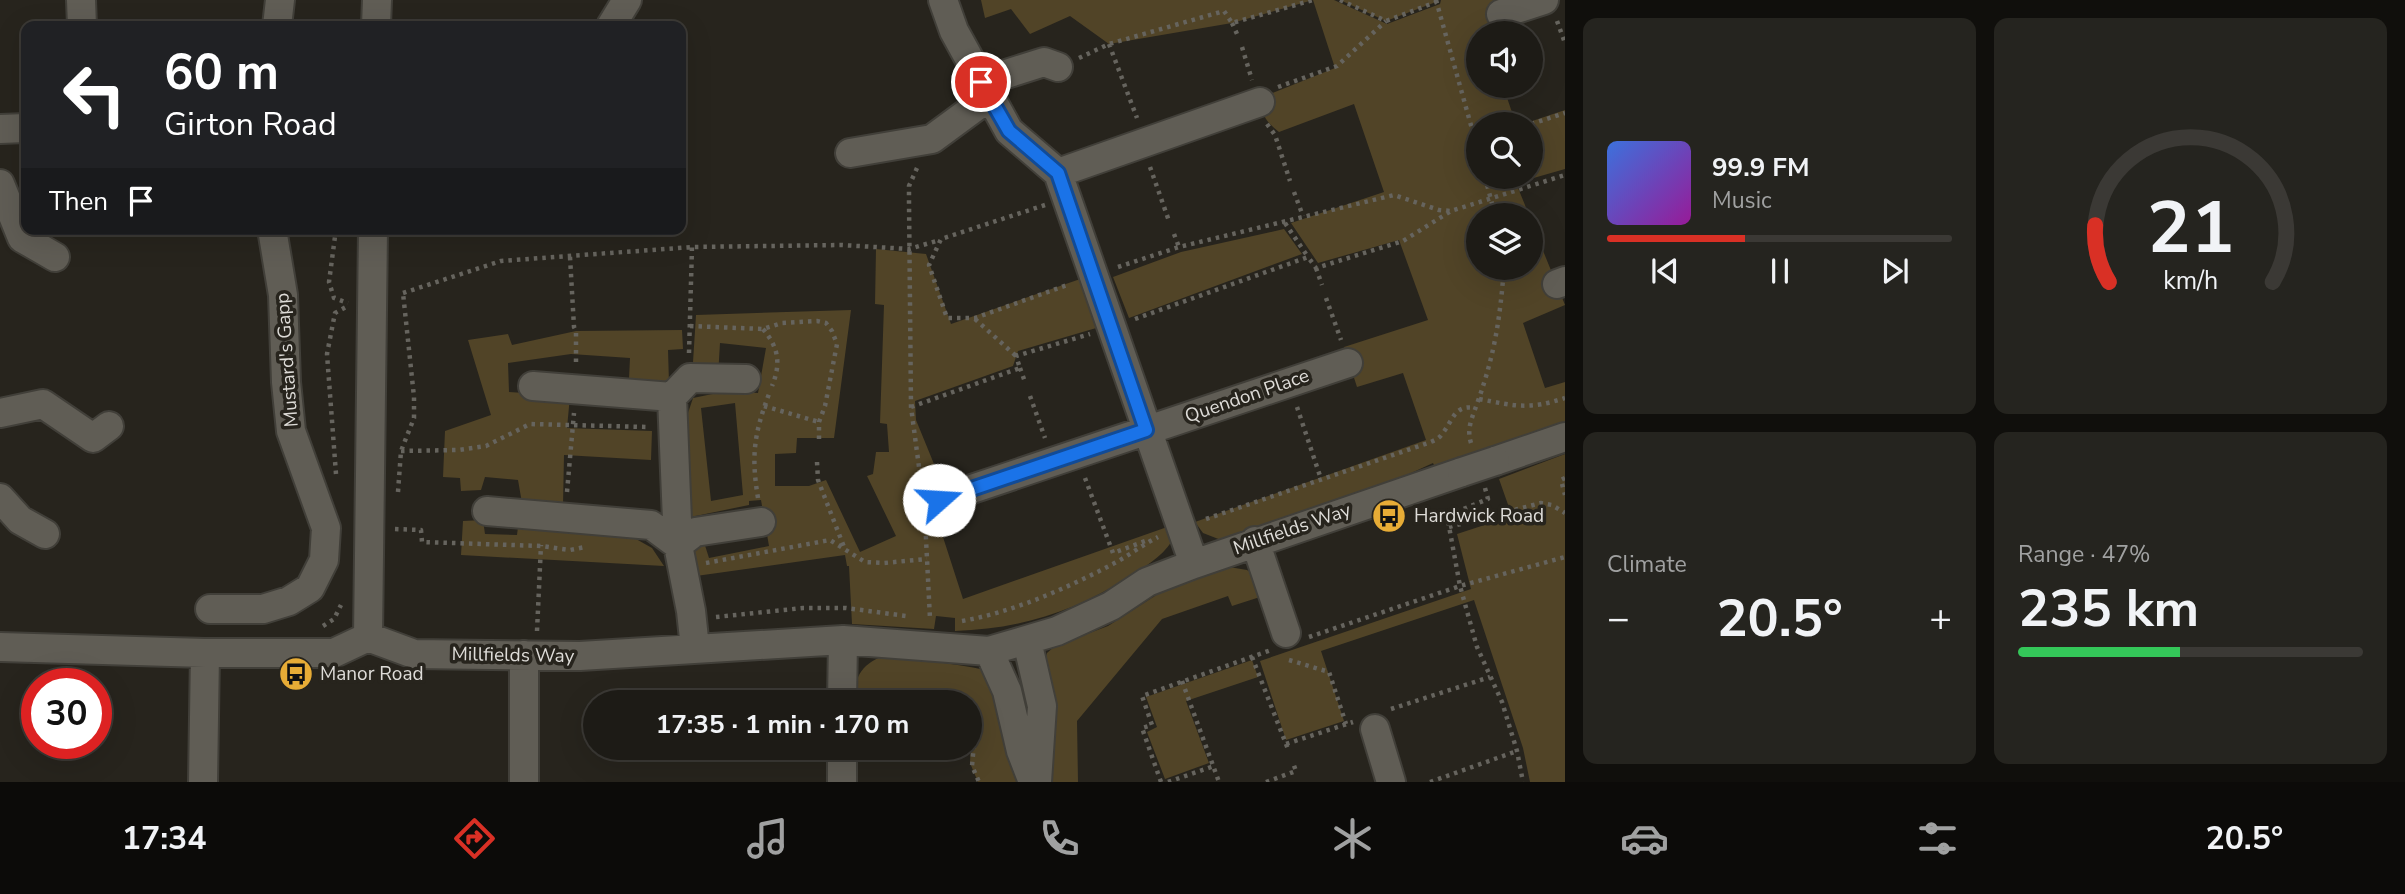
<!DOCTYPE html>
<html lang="en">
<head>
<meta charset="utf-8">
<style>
	:root { --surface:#1d1b16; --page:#25241f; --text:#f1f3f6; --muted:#a0a1a1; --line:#3b3935; --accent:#d93025 }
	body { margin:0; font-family:"Nunito Sans",sans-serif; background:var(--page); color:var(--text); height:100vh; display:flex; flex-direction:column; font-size:26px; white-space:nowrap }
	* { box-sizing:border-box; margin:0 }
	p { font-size:23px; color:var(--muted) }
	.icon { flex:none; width:38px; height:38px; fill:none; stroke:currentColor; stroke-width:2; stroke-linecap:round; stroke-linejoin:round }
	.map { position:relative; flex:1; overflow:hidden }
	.panel { display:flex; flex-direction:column; gap:18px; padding:18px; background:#100f0c; width:840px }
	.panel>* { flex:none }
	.banner { position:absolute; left:21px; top:21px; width:665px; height:214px; border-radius:14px; box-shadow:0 7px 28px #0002,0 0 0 2px var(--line); background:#202124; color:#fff; overflow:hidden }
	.fabs { position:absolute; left:1466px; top:21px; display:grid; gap:14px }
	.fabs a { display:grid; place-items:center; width:77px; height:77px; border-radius:50%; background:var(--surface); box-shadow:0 7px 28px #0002,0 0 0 2px var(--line); font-size:35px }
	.speed { position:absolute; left:21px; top:668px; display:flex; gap:14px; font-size:35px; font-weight:700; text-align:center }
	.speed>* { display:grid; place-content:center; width:91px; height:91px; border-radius:50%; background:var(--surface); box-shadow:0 7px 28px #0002,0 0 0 2px var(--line); line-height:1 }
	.speed .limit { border:10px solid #d22; background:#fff; color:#111 }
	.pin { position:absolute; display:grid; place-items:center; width:60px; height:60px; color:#fff; margin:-30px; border:4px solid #fff; border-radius:50%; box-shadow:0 2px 7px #0007 }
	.me { position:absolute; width:77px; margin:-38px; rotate:71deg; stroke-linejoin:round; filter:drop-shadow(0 0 5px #0008) }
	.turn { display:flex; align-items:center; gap:24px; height:147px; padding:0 28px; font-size:32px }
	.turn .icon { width:91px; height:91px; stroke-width:2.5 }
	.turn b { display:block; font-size:49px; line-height:60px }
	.then { display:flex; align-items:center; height:66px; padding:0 28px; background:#0003; gap:14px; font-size:26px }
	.big { font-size:52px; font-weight:700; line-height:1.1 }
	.panel .card { flex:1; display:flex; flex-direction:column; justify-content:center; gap:10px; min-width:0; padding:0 24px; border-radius:14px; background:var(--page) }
	.panel .dial { align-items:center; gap:0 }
	.dial svg { height:182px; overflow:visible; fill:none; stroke:var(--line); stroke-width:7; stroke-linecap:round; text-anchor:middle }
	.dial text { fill:var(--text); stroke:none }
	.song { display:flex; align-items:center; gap:21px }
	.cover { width:84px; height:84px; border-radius:10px; background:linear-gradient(135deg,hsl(220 70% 55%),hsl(300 70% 35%)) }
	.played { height:7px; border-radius:4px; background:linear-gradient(90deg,var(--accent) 40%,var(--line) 40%) }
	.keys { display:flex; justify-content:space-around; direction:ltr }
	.heat { display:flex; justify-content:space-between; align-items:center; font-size:38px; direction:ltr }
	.charge { height:10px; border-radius:5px; background:linear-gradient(90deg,#34c759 47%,var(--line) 0) }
	.panel .tiles { flex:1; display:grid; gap:18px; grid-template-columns:repeat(2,1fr) }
	.trip { position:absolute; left:583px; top:690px; width:399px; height:70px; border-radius:35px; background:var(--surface); box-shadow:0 7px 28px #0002,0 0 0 2px var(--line); font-weight:700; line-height:70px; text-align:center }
	.dock { display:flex; height:112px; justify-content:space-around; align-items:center; background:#0c0b09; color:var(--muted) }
	.dock .icon { width:49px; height:49px }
	.dock .active { color:var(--accent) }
	.dock b { font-size:32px; color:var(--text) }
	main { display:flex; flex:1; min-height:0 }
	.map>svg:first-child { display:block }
	.green { fill:#514427; fill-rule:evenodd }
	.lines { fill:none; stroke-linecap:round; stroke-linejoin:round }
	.minor-casing { stroke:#413f39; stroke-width:32 }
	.path { stroke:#66645e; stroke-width:4.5; stroke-dasharray:3.5 5; stroke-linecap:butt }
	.minor { stroke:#605d55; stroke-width:28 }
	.minor-bridge-casing { stroke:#413f39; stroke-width:32; stroke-linecap:butt }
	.minor-bridge { stroke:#605d55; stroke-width:28 }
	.route-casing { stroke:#114b97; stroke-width:18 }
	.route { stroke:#1a73e8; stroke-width:12 }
	.labels { text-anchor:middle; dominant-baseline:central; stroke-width:7; stroke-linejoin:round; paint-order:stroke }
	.street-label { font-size:19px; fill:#dedcd8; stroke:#27241d }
	.poi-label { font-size:19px; fill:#dedcd8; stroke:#27241d; text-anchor:start }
</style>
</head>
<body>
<main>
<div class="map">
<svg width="1565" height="782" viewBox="0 0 1565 782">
	<rect width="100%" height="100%" fill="#27241d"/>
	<path class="green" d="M981,0H1334L1387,24L1440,4L1441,0H1494L1509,33H1479V86H1503L1516,124H1479V177H1531V124H1523L1565,110V169L1516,183L1529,215H1479V268H1531V221L1565,305L1523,323L1545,388L1565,382V424L1435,467L1433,463L1396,480L1221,540L1203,533L1195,522L1426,440L1403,373L1357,387L1344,347L1428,320L1399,240L1318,263L1291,223L1384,192L1354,104L1279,132C1267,123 1260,113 1260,98L1335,68L1313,0L1232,23L1109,44L1070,16L1030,34L1011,9L985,18Z
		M1340,0H1436V2L1386,21Z
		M1284,229L1302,254L1129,318L1113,277L1181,252Z
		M876,249L926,254L951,324L1086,277L1103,326L1018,351L1013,366L915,401L916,420L934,464L951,530L942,534L963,599L1170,526L1172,541C1161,558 1144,567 1127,578C1074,612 1019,629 955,631V618L936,616L934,629L852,624L849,566H847L845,555L696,576L689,545L702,536L709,558L769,546L761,500L749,501V505L681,519L682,431L693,398L727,391L758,393L766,348L720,343L718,376L702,375L693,362L696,315L851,310L834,438H797L796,453L775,454V486H809L826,480L860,552L896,536L867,476L873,474L876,452H889L887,424L880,423L884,305L875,304ZM735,403L743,495L711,501L701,408Z
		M682,330L683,349L668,350L669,383L629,379L630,358L571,354L508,363L509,392L570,396L567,428L652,431L651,460L564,455L563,505L522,503L518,480L485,477L481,490L461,491L460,478L443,477L445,431L491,415L468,340L508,334L512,345L576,331Z
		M1565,454V782H1530L1523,748L1474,600L1321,651L1344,721L1286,740L1260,661L1471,589L1457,534L1512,516L1499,479Z
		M483,520L485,534L517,535L518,527L629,535L652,548L664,566L461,555L463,521Z
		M1229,567L1247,570L1253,574L1260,597L1232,606L1228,596L1162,619L1077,721L1078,782H1048L1045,660L1047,653L1055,646L1108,626L1172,585Z
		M889,654C921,661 953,663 985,670L993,687L1018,782H978L970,763L972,718L976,715L970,714V702H853C855,674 862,663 889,654Z
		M1252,660L1258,677L1186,701L1209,763L1165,779L1147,732L1157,727L1146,697Z"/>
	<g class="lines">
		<g class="minor-casing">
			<path id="minor" d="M81,0L82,26
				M943,0L954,31L1009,131L1058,173L1194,564
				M1501,14L1544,0
				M277,26L280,0
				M376,26L377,0
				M611,26L627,0
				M981,82L1044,62L1058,67
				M0,129L26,128
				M850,153L932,139L989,97
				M1058,173L1260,102
				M0,184L22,238L55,257
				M1557,284L1565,281
				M533,386L672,397
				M0,413L43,404L93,438L109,426
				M1495,461L1565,437
				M0,498L20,520L45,534
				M939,500L1348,363
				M487,511L651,525L678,545L695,532L761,522
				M1255,541L1286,633
				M210,609H263L289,601L310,588L324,560L326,528L291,431L286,382L283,295L272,229
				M368,637L373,229
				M1027,641L1042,706L1037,782
				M0,647L205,653H334L368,637L414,654L580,656L843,640L989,651L1057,631L1111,606L1147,582L1194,564L1462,472
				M695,648L691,611L678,545L672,397L690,378L746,379
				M989,651L1007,691L1021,751L1033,782
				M842,702L843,640
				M1375,729L1391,782
				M203,782L205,653
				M524,782V655
				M842,782V747"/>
		</g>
		<path class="path" d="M1340,0L1386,21L1436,2
			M1436,0L1479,154
			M1557,21L1565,43
			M1232,23L1237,34
			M1109,44L1137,118
			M1242,47L1252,80
			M1079,58L1109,44L1224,11L1232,23L1313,0
			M1278,87L1337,66L1386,21
			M1267,124L1275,135L1290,181
			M1531,124L1565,113
			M1150,167L1169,221
			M917,168L909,186V201L911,407L921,482
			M1485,177L1495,215
			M1294,192L1303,216
			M1045,205L941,239L929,265L947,318H975L1070,284
			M1285,223L1308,257
			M336,229L329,282L334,298L348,303
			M1174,234L1179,247
			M570,257L574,327L576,331V366
			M1118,267L1179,247L1394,195L1439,210L1451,211
			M1316,268L1322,285
			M403,293L501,261L692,247L841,245L909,249L940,240
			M1326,298L1341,340
			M975,319L1016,356
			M1135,319L1308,257L1316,268L1403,241L1451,211L1565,175
			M690,326L763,329L782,323L817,321L826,323L832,331L837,344L825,406L819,422V439
			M763,329C779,348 781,364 772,386
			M689,353L692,247
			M1020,368L1025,382
			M1030,396L1045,438
			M1479,399C1516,406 1528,410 1565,398
			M764,406L819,422
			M911,407L1020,368L1016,356L1090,334
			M1297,407L1321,479
			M1471,443C1466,428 1473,416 1478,401C1495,353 1500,318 1504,268
			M401,451L459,450L486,446L530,424L647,427
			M817,462L818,480L844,547
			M336,474L327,354L335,313L348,306
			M1085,478L1113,553L1148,540
			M1565,478L1561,480L1565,495
			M1485,488L1488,499L1451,514L1448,521L1460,586L1477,647L1502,702L1517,751L1523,782
			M398,492L401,451L414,418V397L403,293
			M567,492L574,413
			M758,498C751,456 754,434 769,394
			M925,519L930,619
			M1206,519L1428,443C1433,441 1439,439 1442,434C1453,421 1454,404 1475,408
			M1449,527L1541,503L1552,505L1565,513
			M395,529L421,530L422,542L541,546L570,550L585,547
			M706,563L830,540L865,562L884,563L927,559
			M716,617L803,608H846L906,616
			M962,621C1013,612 1065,589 1111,565C1127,557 1142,545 1158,537
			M323,626L334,619L341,605
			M537,631L541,545
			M1309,637L1460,586L1565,557
			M1252,657L1286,744L1353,722
			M1289,660L1329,672L1346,724
			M1182,681L1219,782
			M1391,709L1490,677
			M977,711L972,766L979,782
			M1286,744L1289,752
			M1161,782L1142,728L1152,725L1142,696L1271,650
			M1168,782L1214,766
			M1266,782L1296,771L1293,763
			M1430,782L1517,751"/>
		<use href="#minor" class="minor"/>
		<g class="minor-bridge-casing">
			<path id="minor-bridge" d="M1462,472L1495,461"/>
		</g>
		<use href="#minor-bridge" class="minor-bridge"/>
	</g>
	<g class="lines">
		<g class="route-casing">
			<path id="route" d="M939,500L1146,430L1058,173L1009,131L981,82"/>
		</g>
		<use href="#route" class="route"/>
	</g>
	<defs>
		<g id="bus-disc" transform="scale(1.75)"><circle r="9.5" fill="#e7ac36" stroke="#27241d"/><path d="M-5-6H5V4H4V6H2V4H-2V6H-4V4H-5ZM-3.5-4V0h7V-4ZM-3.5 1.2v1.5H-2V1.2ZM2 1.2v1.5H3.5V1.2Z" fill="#111"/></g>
	</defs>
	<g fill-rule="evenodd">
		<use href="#bus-disc" x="1389" y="516"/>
		<use href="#bus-disc" x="296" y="674"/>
	</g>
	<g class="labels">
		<g class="street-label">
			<text transform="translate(287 360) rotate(-94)">Mustard's Gapp</text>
			<text transform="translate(1247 396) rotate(-19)">Quendon Place</text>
			<text transform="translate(1292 529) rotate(-19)">Millfields Way</text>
			<text transform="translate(513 655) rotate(1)">Millfields Way</text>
		</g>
		<g class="poi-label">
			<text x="1414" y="516">Hardwick Road</text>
			<text x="320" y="674">Manor Road</text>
		</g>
	</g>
</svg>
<div class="fabs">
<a><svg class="icon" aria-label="sound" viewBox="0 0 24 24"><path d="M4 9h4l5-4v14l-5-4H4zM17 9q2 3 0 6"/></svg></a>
<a><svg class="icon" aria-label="search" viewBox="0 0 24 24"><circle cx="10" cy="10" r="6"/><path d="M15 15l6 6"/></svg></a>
<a><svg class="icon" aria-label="layers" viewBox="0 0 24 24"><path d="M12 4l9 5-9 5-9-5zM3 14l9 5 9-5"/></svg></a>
</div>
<div class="speed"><div class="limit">30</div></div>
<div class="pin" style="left:981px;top:82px;background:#d93025"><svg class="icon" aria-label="arrive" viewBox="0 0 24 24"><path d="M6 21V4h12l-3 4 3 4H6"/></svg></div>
<svg class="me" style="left:939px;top:500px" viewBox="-20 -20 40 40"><circle r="19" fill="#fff"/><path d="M0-13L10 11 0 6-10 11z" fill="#1a73e8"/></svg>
<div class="trip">17:35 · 1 min · 170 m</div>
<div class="banner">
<div class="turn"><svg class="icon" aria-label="left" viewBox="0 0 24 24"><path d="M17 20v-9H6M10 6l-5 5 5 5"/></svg><div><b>60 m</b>Girton Road</div></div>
<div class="then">Then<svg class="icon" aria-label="arrive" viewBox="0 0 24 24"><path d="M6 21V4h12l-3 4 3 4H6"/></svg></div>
</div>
</div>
<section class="panel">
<div class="tiles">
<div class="card">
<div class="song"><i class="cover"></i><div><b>99.9 FM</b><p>Music</p></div></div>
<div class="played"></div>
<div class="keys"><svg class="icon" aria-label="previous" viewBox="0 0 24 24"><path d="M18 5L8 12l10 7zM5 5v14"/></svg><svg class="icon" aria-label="pause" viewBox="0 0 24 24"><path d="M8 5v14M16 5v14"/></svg><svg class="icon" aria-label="next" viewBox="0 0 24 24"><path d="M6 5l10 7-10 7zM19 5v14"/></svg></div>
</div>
<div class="card dial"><svg viewBox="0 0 100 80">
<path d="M14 69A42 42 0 1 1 86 69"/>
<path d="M14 69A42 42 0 0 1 8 44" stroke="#d93025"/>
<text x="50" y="56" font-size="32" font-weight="700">21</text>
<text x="50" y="72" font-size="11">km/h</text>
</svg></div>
<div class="card"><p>Climate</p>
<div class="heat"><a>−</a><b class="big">20.5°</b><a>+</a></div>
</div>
<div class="card"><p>Range · 47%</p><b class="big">235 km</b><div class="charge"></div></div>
</div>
</section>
</main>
<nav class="dock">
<b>17:34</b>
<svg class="icon active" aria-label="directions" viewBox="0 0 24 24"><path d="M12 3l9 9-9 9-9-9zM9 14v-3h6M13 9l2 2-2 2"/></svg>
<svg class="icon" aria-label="music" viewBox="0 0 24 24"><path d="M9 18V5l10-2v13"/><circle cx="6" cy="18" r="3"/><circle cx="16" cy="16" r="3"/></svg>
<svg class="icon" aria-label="phone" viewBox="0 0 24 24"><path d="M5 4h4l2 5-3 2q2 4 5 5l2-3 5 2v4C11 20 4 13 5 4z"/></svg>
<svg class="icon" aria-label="climate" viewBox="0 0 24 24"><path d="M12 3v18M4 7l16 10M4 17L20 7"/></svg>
<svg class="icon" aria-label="car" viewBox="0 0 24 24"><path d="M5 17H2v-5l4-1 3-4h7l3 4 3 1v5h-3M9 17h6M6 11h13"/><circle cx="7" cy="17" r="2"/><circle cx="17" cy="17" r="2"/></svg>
<svg class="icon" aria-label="filters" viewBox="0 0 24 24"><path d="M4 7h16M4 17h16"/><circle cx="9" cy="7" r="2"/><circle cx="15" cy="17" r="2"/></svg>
<b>20.5°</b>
</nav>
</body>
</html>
